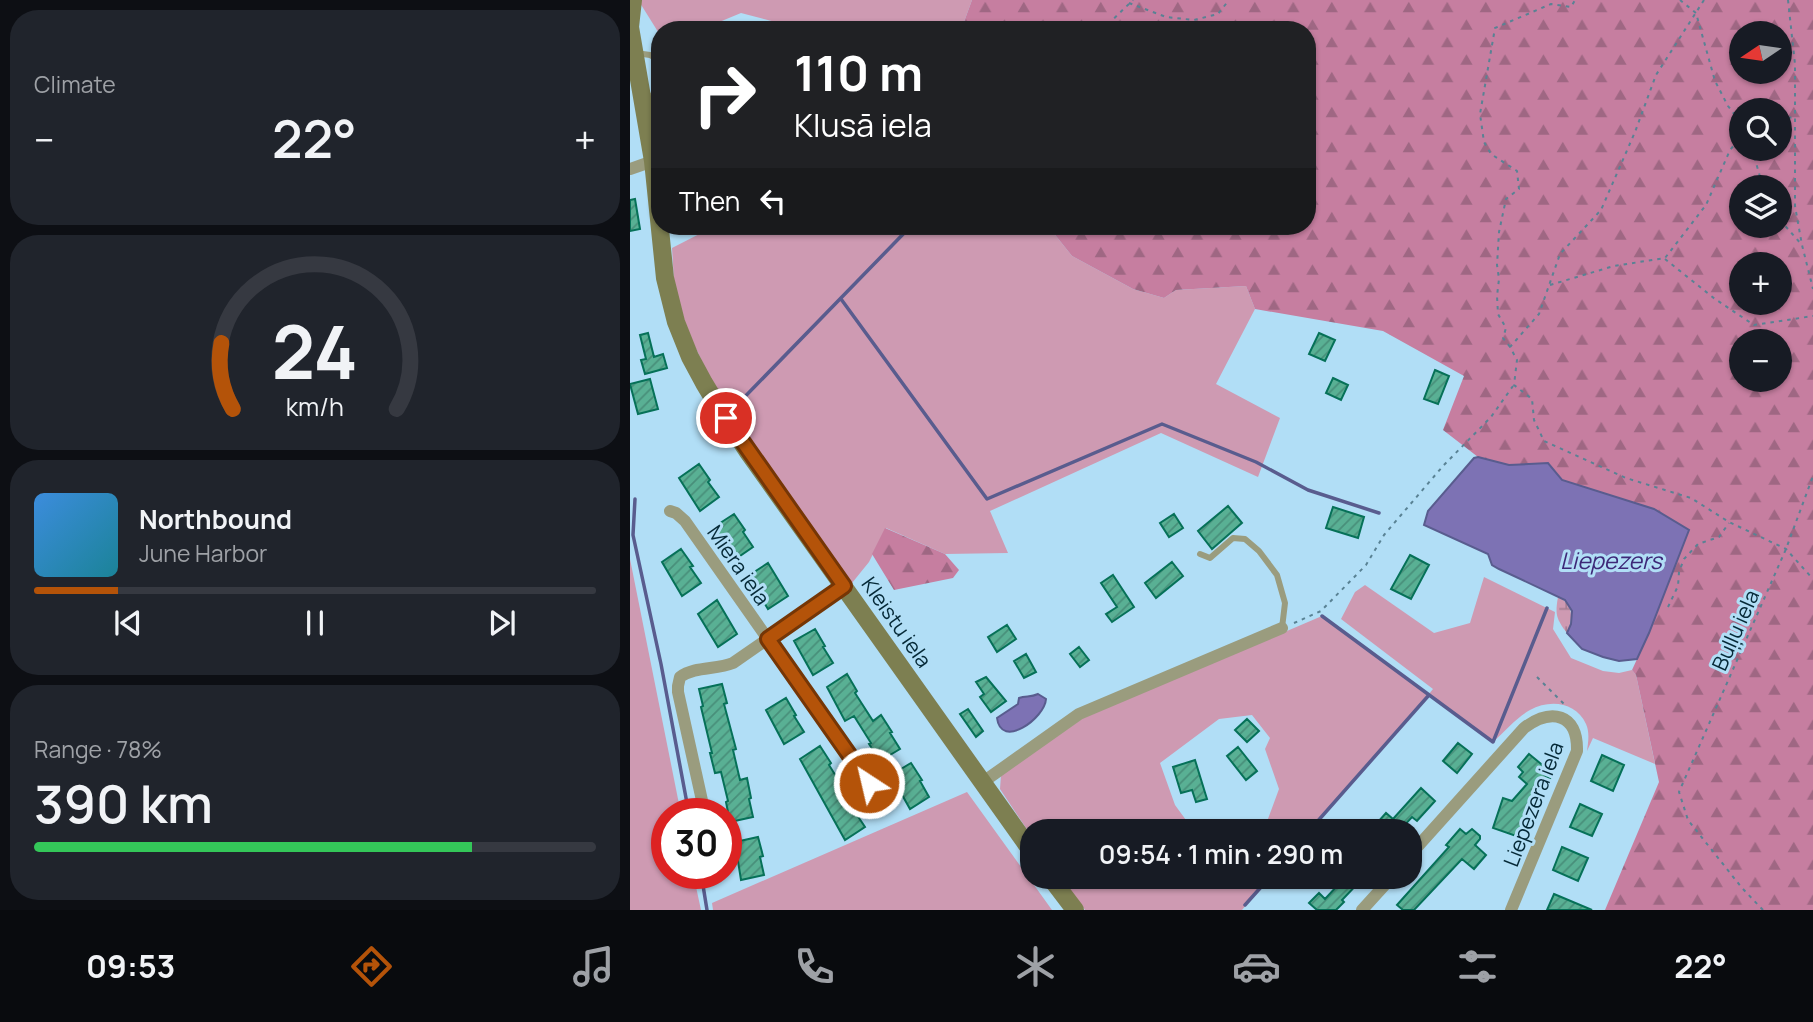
<!DOCTYPE html>
<html lang="en">
<head>
<meta charset="utf-8">
<style>
	:root { --surface:#171b24; --page:#20242c; --text:#f1f3f6; --muted:#9ea1a6; --line:#363941; --accent:#b45309 }
	body { margin:0; font-family:Manrope,sans-serif; background:var(--page); color:var(--text); height:100vh; display:flex; flex-direction:column; font-size:26px; white-space:nowrap }
	* { box-sizing:border-box; margin:0 }
	p { font-size:23px; color:var(--muted) }
	.icon { flex:none; width:38px; height:38px; fill:none; stroke:currentColor; stroke-width:2; stroke-linecap:round; stroke-linejoin:round }
	.map { position:relative; flex:1; overflow:hidden }
	.details { display:flex; flex-direction:column; gap:10px; padding:10px; background:#0d0f14; width:630px }
	.details>* { flex:none }
	.guide { position:absolute; left:21px; top:21px; width:665px; height:214px; border-radius:28px; box-shadow:0 2px 5px #0004; background:#202124; color:#fff; overflow:hidden }
	.needle { width:46px; rotate:257deg }
	.buttons { position:absolute; left:1099px; top:21px; display:grid; gap:14px }
	.buttons a { display:grid; place-items:center; width:63px; height:63px; border-radius:50%; background:var(--surface); box-shadow:0 2px 5px #0004; font-size:35px }
	.speed { position:absolute; left:21px; top:798px; display:flex; gap:14px; font-size:35px; font-weight:700; text-align:center }
	.speed>* { display:grid; place-content:center; width:91px; height:91px; border-radius:50%; background:var(--surface); box-shadow:0 2px 5px #0004; line-height:1 }
	.speed .limit { border:10px solid #d22; background:#fff; color:#111 }
	.pin { position:absolute; display:grid; place-items:center; width:60px; height:60px; color:#fff; margin:-30px; border:4px solid #fff; border-radius:50%; box-shadow:0 2px 7px #0007 }
	.me { position:absolute; width:77px; margin:-38px; rotate:325deg; stroke-linejoin:round; filter:drop-shadow(0 0 5px #0008) }
	.turn { display:flex; align-items:center; gap:24px; height:147px; padding:0 28px; font-size:32px }
	.turn .icon { width:91px; height:91px; stroke-width:2.5 }
	.turn b { display:block; font-size:49px; line-height:60px }
	.then { display:flex; align-items:center; height:66px; padding:0 28px; background:#0003; gap:14px; font-size:26px }
	.big { font-size:52px; font-weight:600; line-height:1.1 }
	.details .tile { flex:1; display:flex; flex-direction:column; justify-content:center; gap:10px; min-width:0; padding:0 24px; border-radius:28px; background:var(--page) }
	.details .dial { align-items:center; gap:0 }
	.dial svg { height:182px; overflow:visible; fill:none; stroke:var(--line); stroke-width:7; stroke-linecap:round; text-anchor:middle }
	.dial text { fill:var(--text); stroke:none }
	.song { display:flex; align-items:center; gap:21px }
	.cover { width:84px; height:84px; border-radius:10px; background:linear-gradient(135deg,hsl(210 70% 55%),hsl(190 70% 35%)) }
	.played { height:7px; border-radius:4px; background:linear-gradient(90deg,var(--accent) 15%,var(--line) 15%) }
	.keys { display:flex; justify-content:space-around; direction:ltr }
	.heat { display:flex; justify-content:space-between; align-items:center; font-size:38px; direction:ltr }
	.charge { height:10px; border-radius:5px; background:linear-gradient(90deg,#34c759 78%,var(--line) 0) }
	.trip { position:absolute; left:390px; top:819px; width:402px; height:70px; border-radius:28px; background:var(--surface); box-shadow:0 2px 5px #0004; font-weight:600; line-height:70px; text-align:center }
	.dock { display:flex; height:112px; justify-content:space-around; align-items:center; background:#090b0e; color:var(--muted) }
	.dock .icon { width:49px; height:49px }
	.dock .current { color:var(--accent) }
	.dock b { font-size:32px; color:var(--text) }
	main { display:flex; flex:1; min-height:0 }
	.map>svg:first-child { display:block }
	.green { fill:#ce9ab2 }
	.forest { fill:url(#forest-firs); fill-rule:evenodd }
	.wetland { fill:url(#wetland-marsh) }
	.water { fill:#7d72b4; stroke:#595c8e; stroke-width:2 }
	.lines { fill:none; stroke-linecap:round; stroke-linejoin:round }
	.stream { stroke:#595c8e; stroke-width:3.5 }
	.building { fill:url(#building-hatch); stroke:#067158; stroke-width:2 }
	.path { stroke:#598294; stroke-width:2; stroke-dasharray:3.5 5; stroke-linecap:butt }
	.lane { stroke:#9a9c7e; stroke-width:6 }
	.street { stroke:#9a9c7e; stroke-width:12 }
	.secondary { stroke:#7d7f51; stroke-width:18 }
	.route-casing { stroke:#753606; stroke-width:18 }
	.route { stroke:#b45309; stroke-width:12 }
	.labels { text-anchor:middle; dominant-baseline:central; stroke-width:6; stroke-linejoin:round; paint-order:stroke }
	.street-label { font-size:21px; fill:#052937; stroke:#b1def6 }
	.water-label { font-size:23px; font-style:italic; fill:#3d2878; stroke:#b1def6 }
</style>
</head>
<body>
<main>
<section class="details">
<div class="tile"><p>Climate</p>
<div class="heat"><a>−</a><b class="big">22°</b><a>+</a></div>
</div>
<div class="tile dial"><svg viewBox="0 0 100 80">
<path d="M14 69A42 42 0 1 1 86 69"/>
<path d="M14 69A42 42 0 0 1 9 40" stroke="#b45309"/>
<text x="50" y="56" font-size="32" font-weight="700">24</text>
<text x="50" y="72" font-size="11">km/h</text>
</svg></div>
<div class="tile">
<div class="song"><i class="cover"></i><div><b>Northbound</b><p>June Harbor</p></div></div>
<div class="played"></div>
<div class="keys"><svg class="icon" aria-label="previous" viewBox="0 0 24 24"><path d="M18 5L8 12l10 7zM5 5v14"/></svg><svg class="icon" aria-label="pause" viewBox="0 0 24 24"><path d="M8 5v14M16 5v14"/></svg><svg class="icon" aria-label="next" viewBox="0 0 24 24"><path d="M6 5l10 7-10 7zM19 5v14"/></svg></div>
</div>
<div class="tile"><p>Range · 78%</p><b class="big">390 km</b><div class="charge"></div></div>
</section>
<div class="map">
<svg width="1183" height="910" viewBox="0 0 1183 910">
	<defs>
		<pattern id="forest-firs" width="22" height="20" patternUnits="userSpaceOnUse" patternTransform="scale(1.75)"><rect width="22" height="20" fill="#c67ea0"/><path d="M5 1l3.5 6h-7zM16 11l3.5 6h-7z" fill="#9f6783"/></pattern>
		<pattern id="wetland-marsh" width="20" height="14" patternUnits="userSpaceOnUse" patternTransform="scale(1.75)"><rect width="20" height="14" fill="#ce9ab2"/><path d="M1 5h8M5 5V1M11 12h8M15 12V8" fill="none" stroke="#a57e92"/></pattern>
		<pattern id="building-hatch" width="6" height="6" patternUnits="userSpaceOnUse" patternTransform="scale(1.75)"><rect width="6" height="6" fill="#59b094"/><path d="M-1 1l2-2M0 6l6-6M5 7l2-2" fill="none" stroke="#488f7a"/></pattern>
	</defs>
	<rect width="100%" height="100%" fill="#b1def6"/>
	<path class="green" d="M11,0H342L331,30H176L111,13L70,30H30V35L10,3Z
		M111,226H418L442,256L503,289L534,298L546,290L616,286L625,309L586,384L650,418L628,477L531,433L360,511L378,553L315,554L256,528L239,562L222,583L100,412L80,378L57,330L44,281L42,248L83,227Z
		M0,559L51,814H37V873H63L71,910H0Z
		M854,577L925,612L923,629L941,658L973,671L989,673L1002,670L1006,675L1025,764L963,738L957,751C958,743 960,733 956,724C946,702 920,699 900,710C887,717 875,731 863,742L799,695L679,831H629L635,827L649,789L635,749L640,738L622,715L589,719L530,763L545,805L564,831H402V837L370,789L371,775L453,718L692,616L799,694L803,689L711,619L725,592L735,585L804,633L840,623Z
		M337,792L422,910H83L82,903Z
		M431,877H640L612,910H455Z"/>
	<path class="forest" d="M342,0H1183V910H975L1029,782L1006,675L1002,670L1019,633L1058,530L1024,509L931,480L918,463L879,465L848,457L813,430L834,376L753,331L625,309L616,286L546,290L534,298L503,289L442,256L418,226H677V30H331ZM1111,33H1150V72H1111ZM1111,110H1150V149H1111ZM1111,187H1150V226H1111ZM1111,264H1150V303H1111ZM1111,341H1150V380H1111Z
		M255,528L315,554L329,570L323,578L264,590L242,554Z"/>
	<path class="wetland" d="M928,597C944,604 943,619 937,633C926,619 925,614 928,597Z"/>
	<path class="water" d="M848,457L879,465L918,463L932,480L1024,509L1059,530L1019,633L1007,659L989,661L973,657L952,649L937,633L941,624L942,611L935,600L869,569L862,565L858,554L794,525L798,511L844,458Z
		M408,694L416,699C415,718 371,750 367,718L388,704L389,698C396,695 400,698 408,694Z"/>
	<g class="lines">
		<path class="stream" d="M211,299L357,499L532,424L626,462L678,490L749,513
			M100,412L281,226
			M5,499L3,535L31,664L59,814
			M692,616L863,742L917,608
			M679,831L799,695
			M71,873L77,910
			M615,905L640,877"/>
	</g>
	<path class="building" d="M5,199L10,229L0,231V200Z
		M18,333L24,357L33,354L37,368L15,374L11,360L16,359L10,335Z
		M689,333L705,340L695,361L679,354Z
		M805,370L819,376L808,404L794,399Z
		M703,378L718,385L711,400L696,393Z
		M20,379L28,409L8,414L0,384Z
		M69,464L80,480L78,482L89,497L70,511L49,478Z
		M598,506L612,523L582,549L568,531Z
		M703,507L734,517L728,538L696,528Z
		M104,514L115,530L113,532L123,547L104,560L84,527Z
		M544,514L553,528L539,537L530,523Z
		M51,549L63,566L60,567L71,583L52,596L32,562Z
		M780,555L799,565L781,599L761,589Z
		M542,562L553,576L526,598L515,583Z
		M138,563L158,596L138,609L118,576Z
		M483,575L504,607L482,622L476,614L487,607L471,583Z
		M87,600L107,634L88,647L68,614Z
		M377,625L386,639L367,652L358,637Z
		M185,629L195,646L193,647L203,663L183,675L164,641Z
		M449,647L459,660L450,667L440,654Z
		M396,654L406,672L394,678L384,661Z
		M217,674L227,691L225,693L243,721L251,715L262,732L260,733L270,749L250,761L239,744L241,743L224,716L215,721L197,687Z
		M356,677L376,701L361,712L350,697L354,694L346,682Z
		M92,684L97,703L94,704L106,749L103,750L110,780L117,778L121,798L119,799L123,817L100,822L96,802L98,801L91,772L85,773L80,753H82L71,707L73,706L69,689Z
		M156,698L166,715L164,716L174,732L154,744L136,710Z
		M338,709L353,731L346,737L330,714Z
		M617,719L629,731L617,742L605,730Z
		M828,743L842,754L827,773L813,761Z
		M190,746L201,763L199,765L227,810L225,812L235,827L215,840L170,759Z
		M608,747L627,771L616,780L597,756Z
		M899,754L916,768L912,773L920,779L901,802L889,837L863,828L873,798L882,801L897,784L889,777L893,772L888,767Z
		M972,755L994,765L983,791L961,781Z
		M565,760L577,799L566,802L562,790L551,793L543,767Z
		M281,763L292,780L290,781L299,797L280,809L261,775Z
		M791,788L805,801L787,821L782,817L769,831H740L756,813L763,819Z
		M950,804L972,814L962,836L940,827Z
		M830,829L836,834L842,829L850,836V839L845,845L856,855L844,869L832,859L784,910H773L767,905L819,847L816,845Z
		M128,837L133,856L130,857L134,875L111,880L105,842Z
		M932,847L958,858L948,881L923,870Z
		M701,877H734L712,900L714,902L706,910H687L679,903L689,893L695,899L709,884Z
		M924,894L962,910H917Z"/>
	<g class="lines">
		<path class="path" d="M1050,0L1066,13L1085,81L1098,106L1111,123
			M1074,0L1026,75L1005,132L971,210L930,254L909,314L880,347L887,360L884,385L902,399L904,420L914,441L996,478L1061,498L1099,522L1156,549L1183,579
			M1158,0L1165,64V206L1172,245L1183,289
			M499,3L536,17L564,20L588,14L599,0
			M472,30L503,0
			M1150,121L1165,116
			M1122,149L1133,187
			M1150,220L1172,245
			M1035,259L1085,299L1124,325L1183,316
			M920,285L984,266L1035,258L1076,205L1100,150L1111,137
			M880,347L873,338L876,328L868,314L867,296L869,279L867,265L869,232L876,199L889,189L887,171L861,154L854,142L850,114L865,28L921,4L941,7L945,0
			M1038,607L1048,586L1049,572L1054,559L1068,544L1089,537L1099,523
			M664,623L691,611L736,565L754,535L813,466L861,417L883,386
			M907,677L934,704L933,706
			M1133,910L1112,888L1058,820L1049,792L1156,549L1183,476"/>
		<path class="lane" d="M6,53L20,55L30,61
			M14,97L30,94
			M570,554L580,558L603,538L615,539L629,551L647,575L655,603L652,628"/>
		<path class="street" d="M0,169L23,161
			M40,511L46,513L55,521L239,783
			M353,782L449,714L652,628
			M75,814L48,692V686L50,677C65,666 86,670 103,663L214,586
			M780,855L894,728C921,708 948,713 947,751L881,910
			M732,910L762,877"/>
		<path class="secondary" d="M3,0L0,27L23,161L35,278L46,322L60,357L74,383L86,403L118,452L402,852
			M420,877L445,910"/>
	</g>
	<g class="lines">
		<g class="route-casing">
			<path id="route" d="M96,418L214,586L138,639L239,783"/>
		</g>
		<use href="#route" class="route"/>
	</g>
	<g class="labels">
		<g class="street-label">
			<text transform="translate(109 565) rotate(55)">Miera iela</text>
			<text transform="translate(267 622) rotate(55)">Kleistu iela</text>
			<text transform="translate(1105 630) rotate(-66)">Buļļu iela</text>
			<text transform="translate(903 804) rotate(-69)">Liepezera iela</text>
		</g>
		<g class="water-label">
			<text x="981" y="560">Liepezers</text>
		</g>
	</g>
</svg>
<div class="buttons">
<a><svg class="needle" viewBox="-14 -14 28 28"><path d="M0-13l5 13h-10z" fill="#e53935"/><path d="M0 13l5-13h-10z" fill="#9ea1a6"/></svg></a>
<a><svg class="icon" aria-label="search" viewBox="0 0 24 24"><circle cx="10" cy="10" r="6"/><path d="M15 15l6 6"/></svg></a>
<a><svg class="icon" aria-label="layers" viewBox="0 0 24 24"><path d="M12 4l9 5-9 5-9-5zM3 14l9 5 9-5"/></svg></a>
<a>+</a>
<a>−</a>
</div>
<div class="speed"><div class="limit">30</div></div>
<div class="pin" style="left:96px;top:418px;background:#d93025"><svg class="icon" aria-label="arrive" viewBox="0 0 24 24"><path d="M6 21V4h12l-3 4 3 4H6"/></svg></div>
<svg class="me" style="left:239px;top:783px" viewBox="-20 -20 40 40"><circle r="17" fill="#b45309" stroke="#fff" stroke-width="3"/><path d="M0-11L8 9 0 5-8 9z" fill="#fff"/></svg>
<div class="trip">09:54 · 1 min · 290 m</div>
<div class="guide">
<div class="turn"><svg class="icon" aria-label="right" viewBox="0 0 24 24"><path d="M7 20v-9h11M14 6l5 5-5 5"/></svg><div><b>110 m</b>Klusā iela</div></div>
<div class="then">Then<svg class="icon" aria-label="left" viewBox="0 0 24 24"><path d="M17 20v-9H6M10 6l-5 5 5 5"/></svg></div>
</div>
</div>
</main>
<nav class="dock">
<b>09:53</b>
<svg class="icon current" aria-label="directions" viewBox="0 0 24 24"><path d="M12 3l9 9-9 9-9-9zM9 14v-3h6M13 9l2 2-2 2"/></svg>
<svg class="icon" aria-label="music" viewBox="0 0 24 24"><path d="M9 18V5l10-2v13"/><circle cx="6" cy="18" r="3"/><circle cx="16" cy="16" r="3"/></svg>
<svg class="icon" aria-label="phone" viewBox="0 0 24 24"><path d="M5 4h4l2 5-3 2q2 4 5 5l2-3 5 2v4C11 20 4 13 5 4z"/></svg>
<svg class="icon" aria-label="climate" viewBox="0 0 24 24"><path d="M12 3v18M4 7l16 10M4 17L20 7"/></svg>
<svg class="icon" aria-label="car" viewBox="0 0 24 24"><path d="M5 17H2v-5l4-1 3-4h7l3 4 3 1v5h-3M9 17h6M6 11h13"/><circle cx="7" cy="17" r="2"/><circle cx="17" cy="17" r="2"/></svg>
<svg class="icon" aria-label="filters" viewBox="0 0 24 24"><path d="M4 7h16M4 17h16"/><circle cx="9" cy="7" r="2"/><circle cx="15" cy="17" r="2"/></svg>
<b>22°</b>
</nav>
</body>
</html>
